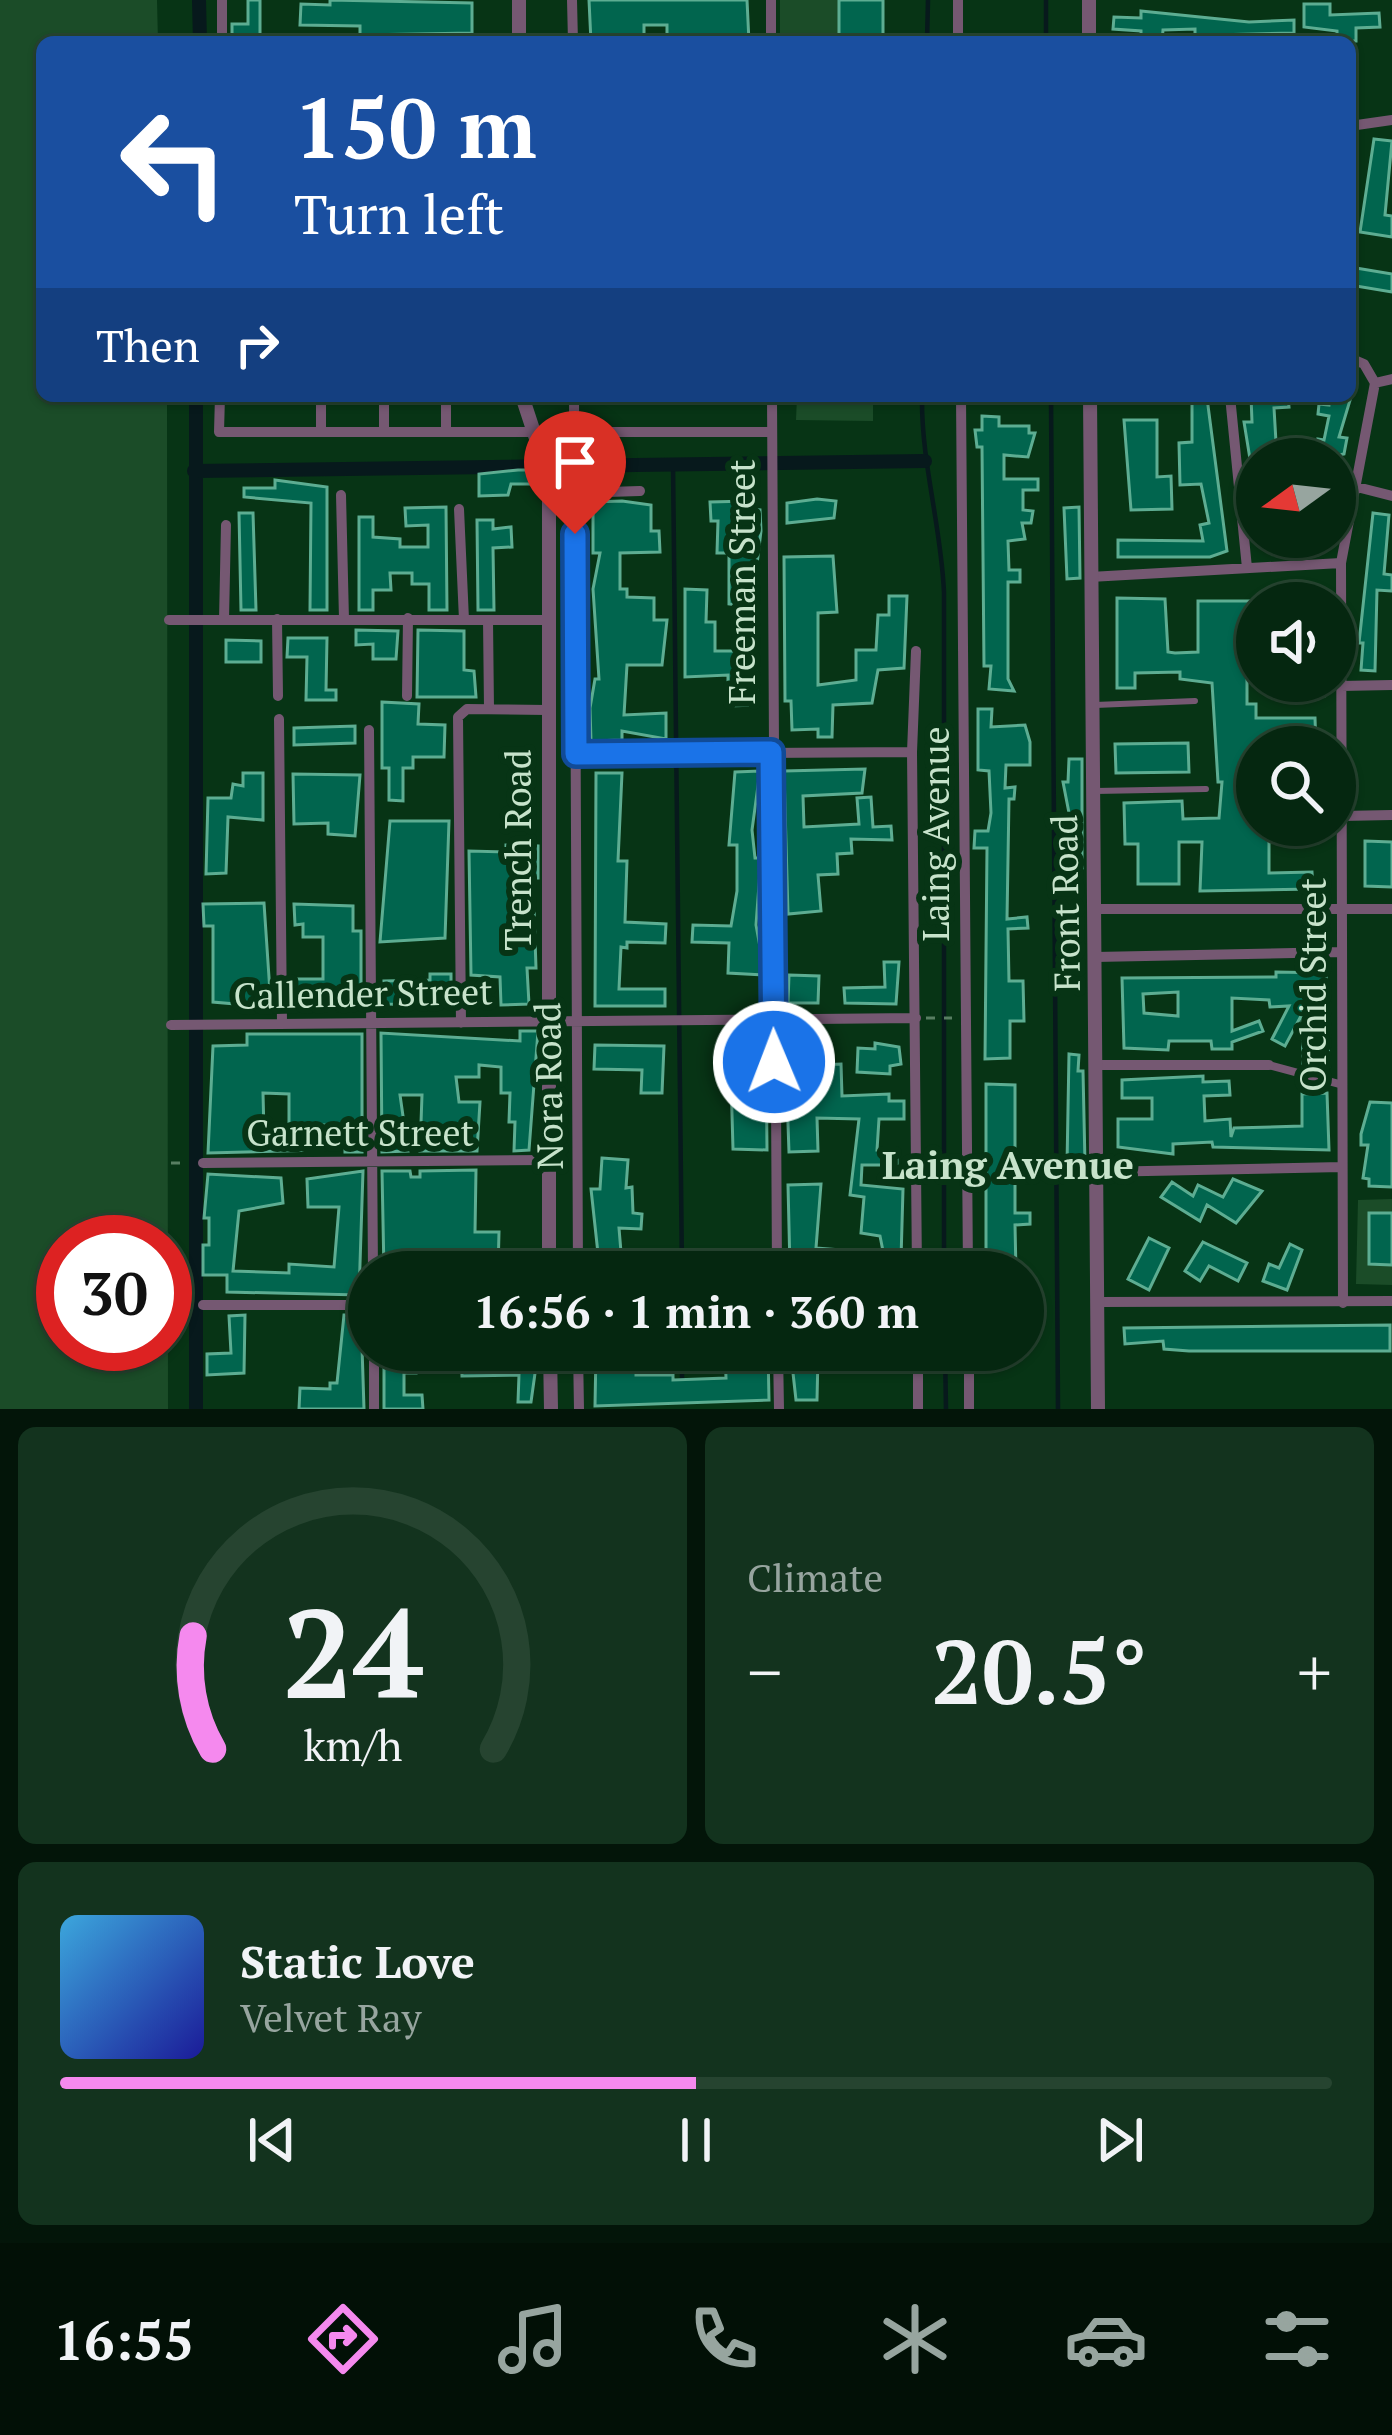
<!DOCTYPE html>
<html lang="en">
<head>
<meta charset="utf-8">
<style>
	:root { --surface:#052710; --page:#13331e; --text:#f1f3f6; --muted:#97a59f; --line:#264430; --accent:#f589ee }
	body { margin:0; font-family:"PT Serif",serif; background:var(--page); color:var(--text); height:100vh; display:flex; flex-direction:column; font-size:45px; white-space:nowrap }
	* { box-sizing:border-box; margin:0 }
	p { font-size:39px; color:var(--muted) }
	.icon { flex:none; width:66px; height:66px; fill:none; stroke:currentColor; stroke-width:2; stroke-linecap:round; stroke-linejoin:round }
	.map { position:relative; height:1409px; overflow:hidden }
	.side { display:flex; flex-direction:column; gap:18px; padding:18px; background:#031509; flex:1 }
	.side>* { flex:none }
	.guide { position:absolute; left:36px; top:36px; width:1320px; height:366px; border-radius:18px; box-shadow:0 3px 9px #0004,0 0 0 3px var(--line); background:#1a4fa0; color:#fff; overflow:hidden }
	.needle { width:78px; rotate:255deg }
	.fabs { position:absolute; left:1236px; top:438px; display:grid; gap:24px }
	.fabs a { display:grid; place-items:center; width:120px; height:120px; border-radius:50%; background:var(--surface); box-shadow:0 3px 9px #0004,0 0 0 3px var(--line); font-size:60px }
	.speed { position:absolute; left:36px; top:1215px; display:flex; gap:24px; font-size:60px; font-weight:700; text-align:center }
	.speed>* { display:grid; place-content:center; width:156px; height:156px; border-radius:50%; background:var(--surface); box-shadow:0 3px 9px #0004,0 0 0 3px var(--line); line-height:1 }
	.speed .limit { border:18px solid #d22; background:#fff; color:#111 }
	.pin { position:absolute; display:grid; place-items:center; width:102px; height:102px; color:#fff; margin:-123px -51px; border-radius:50% 50% 50% 0; rotate:-45deg; box-shadow:0 0 12px #0007 }
	.pin .icon { rotate:45deg }
	.me { position:absolute; width:132px; margin:-66px; rotate:359deg; stroke-linejoin:round; filter:drop-shadow(0 0 9px #0008) }
	.turn { display:flex; align-items:center; gap:42px; height:252px; padding:0 60px; font-size:54px }
	.turn .icon { width:156px; height:156px; stroke-width:2.5 }
	.turn b { display:block; font-size:84px; line-height:102px }
	.then { display:flex; align-items:center; height:114px; padding:0 60px; background:#0003; gap:24px; font-size:45px }
	.big { font-size:90px; font-weight:700; line-height:1.1 }
	.side .widget { flex:1; display:flex; flex-direction:column; justify-content:center; gap:18px; min-width:0; padding:0 42px; border-radius:18px; background:var(--page) }
	.side .dial { align-items:center; gap:0 }
	.dial svg { height:312px; overflow:visible; fill:none; stroke:var(--line); stroke-width:7; stroke-linecap:round; text-anchor:middle }
	.dial text { fill:var(--text); stroke:none }
	.song { display:flex; align-items:center; gap:36px }
	.cover { width:144px; height:144px; border-radius:18px; background:linear-gradient(135deg,hsl(200 70% 55%),hsl(240 70% 35%)) }
	.played { height:12px; border-radius:6px; background:linear-gradient(90deg,var(--accent) 50%,var(--line) 50%) }
	.keys { display:flex; justify-content:space-around; direction:ltr }
	.heat { display:flex; justify-content:space-between; align-items:center; font-size:66px; direction:ltr }
	.side .tiles { flex:1; display:grid; gap:18px; grid-template-columns:1fr 1fr }
	.widget:last-child { grid-column:span 2 }
	.trip { position:absolute; left:348px; top:1251px; width:696px; height:120px; border-radius:60px; background:var(--surface); box-shadow:0 3px 9px #0004,0 0 0 3px var(--line); font-weight:700; line-height:120px; text-align:center }
	.dock { display:flex; height:192px; justify-content:space-around; align-items:center; background:#021006; color:var(--muted) }
	.dock .icon { width:84px; height:84px }
	.dock .selected { color:var(--accent) }
	.dock b { font-size:54px; color:var(--text) }
	.map>svg:first-child { display:block }
	.green { fill:#1b4c28; fill-rule:evenodd }
	.lines { fill:none; stroke-linecap:round; stroke-linejoin:round }
	.stream { stroke:#07191c; stroke-width:4.5 }
	.canal { stroke:#07191c; stroke-width:14 }
	.building { fill:#01654e; stroke:#5dad92; stroke-width:3; fill-rule:evenodd }
	.path { stroke:#587e62; stroke-width:3; stroke-dasharray:9 9; stroke-linecap:butt }
	.service { stroke:#755872; stroke-width:6 }
	.pedestrian { stroke:#755872; stroke-width:8 }
	.minor { stroke:#755872; stroke-width:10 }
	.tertiary { stroke:#755872; stroke-width:14 }
	.route-casing { stroke:#114b97; stroke-width:30 }
	.route { stroke:#1a73e8; stroke-width:21 }
	.labels { text-anchor:middle; dominant-baseline:central; stroke-width:12; stroke-linejoin:round; paint-order:stroke }
	.street-label { font-size:36px; fill:#c7e3cb; stroke:#073415 }
	.neighbourhood-label { font-size:39px; font-weight:bold; fill:#c7e3cb; stroke:#073415 }
</style>
</head>
<body>
<div class="map">
<svg width="1392" height="1409" viewBox="0 0 1392 1409">
	<rect width="100%" height="100%" fill="#073415"/>
	<path class="green" d="M0,0H157L158,42H42V396H167L168,1409H0ZM63,1242H165V1344H63Z
		M780,0H839V42H780Z
		M797,396H873V421L796,420Z
		M1392,1199V1285L1356,1284L1358,1200Z"/>
	<g class="lines">
		<path class="stream" d="M1046,0V42
			M927,42L928,0
			M922,396C921,462 941,525 944,592V1272
			M1051,396L1058,1409
			M673,464L682,1272
			M945,1350L946,1409
			M682,1385V1350"/>
		<path class="canal" d="M199,0L200,42
			M194,471L925,461
			M196,1409V396"/>
	</g>
	<path class="building" d="M248,0H260V42H232V24H248Z
		M330,0L472,3V33L360,35V26L300,25L301,4L330,5Z
		M589,0H747L749,42L667,37V25H644V36L591,42Z
		M839,0H883V42H839Z
		M1304,4H1330V15L1379,13L1380,27L1356,28V41H1337V31L1304,27Z
		M1141,11L1249,22L1294,20V33L1215,35V42H1195V29L1163,30L1162,42H1141V31L1113,29L1114,17L1141,18Z
		M1374,139L1392,141L1385,215L1392,216V237L1360,232Z
		M1350,267L1392,274V292L1350,285Z
		M1251,396H1288L1289,407L1274,408L1277,459H1250L1244,422H1252Z
		M1330,396L1351,397L1339,437L1347,438L1344,454L1319,459L1318,439L1324,440L1329,416L1318,414L1319,404L1329,405Z
		M1207,398L1227,551L1210,557H1118V540L1203,541L1200,525L1209,523L1201,484L1180,485L1179,443L1192,442V399Z
		M982,416L999,417V426H1029V433H1035L1028,457L1004,455V479H1038V490H1023V510L1033,511L1031,523H1022L1025,539L1008,541L1009,570H1020V582H1008V679L1014,691L989,689L991,666H984L982,447H977L975,430H982Z
		M1124,420H1157V477L1171,476L1172,509L1131,510Z
		M518,470H534L536,484H511L508,495L479,496V474Z
		M275,480L327,487V610H310L311,503L244,497V488H275Z
		M817,499L836,501L834,518L787,523V503Z
		M622,501L651,505V531H659L660,552L620,553V589H627V597L654,598V620H667L662,665H627L624,715L666,713V739L622,731V740L591,741L590,708L595,679H599L593,589L600,553H593V502Z
		M749,501V509L760,510L761,531L754,589L757,705L728,706V675L685,677V589L707,590L706,622H715V651H736L738,605L729,604V553H717L718,521H711L710,502Z
		M446,507L447,610H429V584H412V573H390L391,590H373V610H359V517H373V537L400,539V547H428V525L406,526L405,508Z
		M1079,507L1080,578L1067,579L1064,508Z
		M239,513H253L256,610H241Z
		M1373,513L1389,515L1384,574L1392,575V591L1377,590L1375,671L1361,670L1363,643H1359Z
		M477,520H493V529L511,527L512,547L493,548L494,610H478Z
		M833,556L837,612L818,613V685L856,680V650H876L878,615H889V596H907L904,668L878,670L872,703L833,705L832,737H818V729L792,730L791,701H785L784,557Z
		M1117,598L1165,599L1168,652L1175,653L1198,652V601H1257V644L1247,645V704H1256V718H1315L1316,747H1257V825H1316V840L1269,842V873L1312,872L1313,889L1200,891L1202,842H1179V884H1138V844H1125L1124,803L1182,801L1183,819L1219,818L1222,782H1218L1212,683L1180,679V672L1135,673V688H1117Z
		M356,630L398,631L396,659H373V644L356,645Z
		M418,630L464,631V670L474,671L476,697H417Z
		M288,638H327L326,690H336V700H306L307,657H287Z
		M226,640L261,641V662H226Z
		M1275,681H1324V696H1275Z
		M382,702L419,704L418,724L445,725L444,757H413V768H403V801L389,800V768H382Z
		M978,709H992L991,727L1025,725L1030,742V765H1006L1005,788L1015,787L1014,799H1009L1007,919L1027,917L1028,928L1008,929L1009,981H1023L1024,1021H1010V1058L985,1059L987,848H974L975,831H988L991,813L989,771L978,770Z
		M355,726V743L294,745V728Z
		M1188,743L1189,772L1116,773L1115,744Z
		M1069,759H1082V868L1067,869L1069,813L1063,782H1068Z
		M865,769L862,793L803,796L804,827L859,824L857,798L871,797L873,827L891,826L892,840L851,839L852,853L837,854L838,874L818,875L821,911L788,914L784,771Z
		M760,771L752,830L755,858H761L756,925L760,947H765L764,975L728,973L729,943L692,942L693,925L731,926L737,891V845H729L735,772Z
		M243,773H263V820L228,817L226,873L206,874L208,798H231L233,784L243,786Z
		M596,773H622L618,861H627L625,922L666,924L665,943L627,942V948L621,947L619,989H665V1006H595Z
		M293,774L360,775L355,836L328,834V823L294,824Z
		M390,821H449L445,938L380,942Z
		M1365,841L1392,842V887L1365,886Z
		M506,845L538,846V878H533L536,968H527L529,1004L501,1005L500,977L471,975L469,851L506,852Z
		M264,903L271,1007L213,1002V926H204L203,904Z
		M294,904L353,906V931H361V1006L295,1001L294,979H323V937H303V924L295,925Z
		M884,962H899L896,1004L845,1003L844,988L885,987Z
		M1276,972L1326,973L1329,1066H1303L1302,1014L1285,1046L1272,1039L1289,1006L1270,1007L1269,1000L1232,998V1031L1259,1021L1263,1031L1232,1042V1049H1212L1211,1041H1169L1168,1050L1124,1048L1122,978L1276,977ZM1178,992V1016L1144,1013L1143,994Z
		M430,974H451V1005L385,1004L384,981L430,980Z
		M789,975L819,976L818,1003H788Z
		M520,1031H538L529,1150L514,1151L515,1122H509L510,1093H501V1067L479,1065V1077H456L459,1102H480L477,1151H420L422,1095H400L408,1151L382,1152L381,1033L520,1041Z
		M247,1034H362V1152H345V1125H318V1150L208,1153L213,1046L247,1045ZM263,1093L289,1094V1132L264,1133Z
		M785,1039H816V1065L841,1064L842,1096L889,1094V1101H904V1119H879L877,1150L897,1151V1165H862L861,1185L903,1189L901,1259L885,1261L880,1236L861,1233L864,1197L850,1195L859,1119L817,1118L818,1151L789,1152Z
		M766,1043L767,1150L733,1149L730,1044Z
		M875,1043L899,1047L901,1064L890,1066V1074L857,1072L858,1048L875,1049Z
		M595,1045L664,1046L662,1093H641L642,1070L594,1069Z
		M1069,1054L1079,1055L1078,1071H1083L1085,1164L1067,1165Z
		M1203,1076V1082L1229,1081L1230,1095L1204,1096L1205,1121L1230,1119L1231,1137L1234,1128L1302,1126V1094L1327,1093L1329,1150L1213,1147L1212,1142L1173,1144V1154L1118,1147V1119H1152V1098H1122V1080Z
		M986,1084L1015,1085V1213H1030V1224L1015,1225L1016,1272H986Z
		M1370,1102L1392,1103V1187L1369,1186V1179L1363,1178L1368,1145H1361V1134Z
		M602,1158L628,1160L626,1188L632,1187L633,1213L642,1214L641,1229L619,1228L621,1252L641,1250L643,1271L600,1272L591,1189H600Z
		M476,1170L475,1232H499L498,1272H384L382,1171H410L411,1177H420V1171Z
		M363,1171L359,1295L227,1292V1275H203V1245H209V1218H204L208,1174L281,1178L283,1203L239,1211L233,1271L289,1273V1264L334,1267L339,1207H308L307,1179Z
		M1233,1179L1262,1191L1236,1223L1207,1205L1200,1221L1161,1197L1172,1182L1193,1196L1198,1185L1223,1197Z
		M821,1184L816,1248L840,1250V1266L790,1268L788,1185Z
		M1369,1213H1392V1265L1369,1264Z
		M1149,1238L1169,1248L1149,1290L1128,1279Z
		M1203,1242L1247,1263L1238,1281L1209,1266L1200,1281L1185,1271Z
		M1290,1244L1302,1250L1287,1290L1263,1281L1269,1264L1279,1268Z
		M245,1315L244,1373L207,1375V1354L231,1353L229,1316Z
		M344,1315H361L364,1409H299L300,1388L330,1389V1383H337Z
		M1390,1325V1351H1189L1164,1349L1163,1341L1125,1344L1124,1328Z
		M384,1350H415L416,1373H404V1395H422L423,1409H384Z
		M461,1350L538,1352L531,1402H518L519,1375L462,1376Z
		M768,1350L769,1400L595,1406L596,1351L636,1352V1375H673V1380L726,1378L725,1351Z
		M791,1355L818,1356L817,1400H796Z"/>
	<g class="lines">
		<path class="path" d="M926,1018H952
			M171,1163H189
			M172,1305H189"/>
		<path class="service" d="M1095,705L1195,701
			M1095,791L1206,789"/>
		<path class="pedestrian" d="M1269,1065L1343,1085"/>
		<path class="minor" d="M572,0L573,42
			M771,0V42
			M958,0V42
			M222,42V0
			M1350,126L1392,120
			M1350,358L1364,364L1375,383L1392,379
			M220,396L219,432H772
			M321,396V432
			M384,396V432
			M446,396V432
			M574,396L578,1272
			M772,396L777,1272
			M961,396L968,1272
			M1230,396L1247,568
			M1353,486L1392,496
			M575,493L640,491
			M341,495L344,619
			M459,509L464,620
			M1090,577L1341,563
			M277,619L278,696
			M169,620H548
			M224,620L226,525
			M488,620L489,709
			M916,651L912,752L917,1272
			M1341,686L1392,685
			M407,696L408,618
			M279,719L282,1024
			M369,730L373,1272
			M576,754L912,752
			M1342,816L1392,815
			M1095,909H1392
			M1095,957L1342,952
			M461,1023L458,717L467,709L547,710
			M171,1025L916,1018
			M1096,1065H1269
			M203,1163L548,1160
			M1097,1172L1342,1167
			M1098,1302L1392,1301
			M1343,1303L1341,563L1375,383
			M203,1305H369
			M374,1350V1409
			M578,1350L579,1409
			M778,1350L779,1409
			M918,1350V1409
			M969,1350V1409"/>
		<path class="tertiary" d="M519,0V42
			M1089,0V42
			M522,396L549,478V1272
			M1090,396L1098,1409
			M550,1350L551,1409"/>
	</g>
	<g class="lines">
		<g class="route-casing">
			<path id="route" d="M575,534L576,754L771,752L774,1062"/>
		</g>
		<use href="#route" class="route"/>
	</g>
	<g class="labels">
		<g class="street-label">
			<text transform="translate(741 582) rotate(-90)">Freeman Street</text>
			<text transform="translate(935 834) rotate(-90)">Laing Avenue</text>
			<text transform="translate(517 850) rotate(-90)">Trench Road</text>
			<text transform="translate(1065 903) rotate(-91)">Front Road</text>
			<text transform="translate(1312 985) rotate(-90)">Orchid Street</text>
			<text transform="translate(363 993) rotate(-1)">Callender Street</text>
			<text transform="translate(548 1086) rotate(-91)">Nora Road</text>
			<text x="360" y="1132">Garnett Street</text>
		</g>
		<g class="neighbourhood-label">
			<text x="1008" y="1164">Laing Avenue</text>
		</g>
	</g>
</svg>
<div class="fabs">
<a><svg class="needle" viewBox="-14 -14 28 28"><path d="M0-13l5 13h-10z" fill="#e53935"/><path d="M0 13l5-13h-10z" fill="#97a59f"/></svg></a>
<a><svg class="icon" aria-label="sound" viewBox="0 0 24 24"><path d="M4 9h4l5-4v14l-5-4H4zM17 9q2 3 0 6"/></svg></a>
<a><svg class="icon" aria-label="search" viewBox="0 0 24 24"><circle cx="10" cy="10" r="6"/><path d="M15 15l6 6"/></svg></a>
</div>
<div class="speed"><div class="limit">30</div></div>
<div class="pin" style="left:575px;top:534px;background:#d93025"><svg class="icon" aria-label="arrive" viewBox="0 0 24 24"><path d="M6 21V4h12l-3 4 3 4H6"/></svg></div>
<svg class="me" style="left:774px;top:1062px" viewBox="-20 -20 40 40"><circle r="17" fill="#1a73e8" stroke="#fff" stroke-width="3"/><path d="M0-11L8 9 0 5-8 9z" fill="#fff"/></svg>
<div class="trip">16:56 · 1 min · 360 m</div>
<div class="guide">
<div class="turn"><svg class="icon" aria-label="left" viewBox="0 0 24 24"><path d="M17 20v-9H6M10 6l-5 5 5 5"/></svg><div><b>150 m</b>Turn left</div></div>
<div class="then">Then<svg class="icon" aria-label="right" viewBox="0 0 24 24"><path d="M7 20v-9h11M14 6l5 5-5 5"/></svg></div>
</div>
</div>
<section class="side">
<div class="tiles">
<div class="widget dial"><svg viewBox="0 0 100 80">
<path d="M14 69A42 42 0 1 1 86 69"/>
<path d="M14 69A42 42 0 0 1 9 40" stroke="#f589ee"/>
<text x="50" y="56" font-size="32" font-weight="700">24</text>
<text x="50" y="72" font-size="11">km/h</text>
</svg></div>
<div class="widget"><p>Climate</p>
<div class="heat"><a>−</a><b class="big">20.5°</b><a>+</a></div>
</div>
<div class="widget">
<div class="song"><i class="cover"></i><div><b>Static Love</b><p>Velvet Ray</p></div></div>
<div class="played"></div>
<div class="keys"><svg class="icon" aria-label="previous" viewBox="0 0 24 24"><path d="M18 5L8 12l10 7zM5 5v14"/></svg><svg class="icon" aria-label="pause" viewBox="0 0 24 24"><path d="M8 5v14M16 5v14"/></svg><svg class="icon" aria-label="next" viewBox="0 0 24 24"><path d="M6 5l10 7-10 7zM19 5v14"/></svg></div>
</div>
</div>
</section>
<nav class="dock">
<b>16:55</b>
<svg class="icon selected" aria-label="directions" viewBox="0 0 24 24"><path d="M12 3l9 9-9 9-9-9zM9 14v-3h6M13 9l2 2-2 2"/></svg>
<svg class="icon" aria-label="music" viewBox="0 0 24 24"><path d="M9 18V5l10-2v13"/><circle cx="6" cy="18" r="3"/><circle cx="16" cy="16" r="3"/></svg>
<svg class="icon" aria-label="phone" viewBox="0 0 24 24"><path d="M5 4h4l2 5-3 2q2 4 5 5l2-3 5 2v4C11 20 4 13 5 4z"/></svg>
<svg class="icon" aria-label="climate" viewBox="0 0 24 24"><path d="M12 3v18M4 7l16 10M4 17L20 7"/></svg>
<svg class="icon" aria-label="car" viewBox="0 0 24 24"><path d="M5 17H2v-5l4-1 3-4h7l3 4 3 1v5h-3M9 17h6M6 11h13"/><circle cx="7" cy="17" r="2"/><circle cx="17" cy="17" r="2"/></svg>
<svg class="icon" aria-label="filters" viewBox="0 0 24 24"><path d="M4 7h16M4 17h16"/><circle cx="9" cy="7" r="2"/><circle cx="15" cy="17" r="2"/></svg>
</nav>
</body>
</html>
